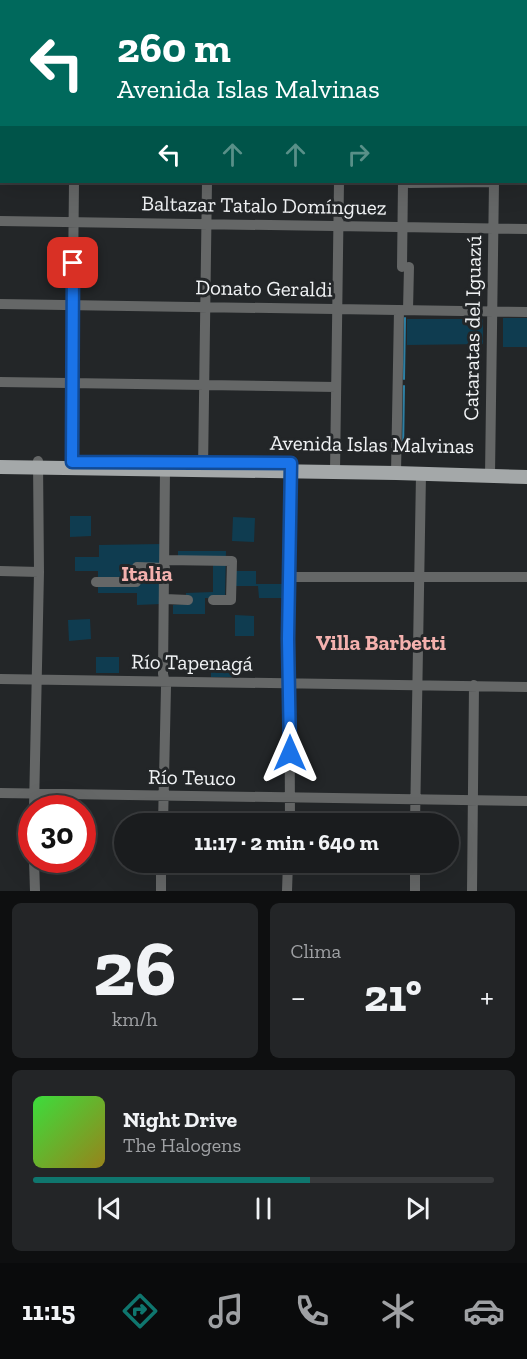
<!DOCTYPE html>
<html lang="es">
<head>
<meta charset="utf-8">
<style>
	:root { --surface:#1a1c1e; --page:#232527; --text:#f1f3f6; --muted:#9fa1a4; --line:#383a3c; --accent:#0f766e }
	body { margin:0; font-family:"Zilla Slab",serif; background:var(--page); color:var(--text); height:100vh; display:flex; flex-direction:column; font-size:22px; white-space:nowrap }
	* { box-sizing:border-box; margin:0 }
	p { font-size:20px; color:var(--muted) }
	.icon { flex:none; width:33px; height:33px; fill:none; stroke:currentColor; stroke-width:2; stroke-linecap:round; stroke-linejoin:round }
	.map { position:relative; height:891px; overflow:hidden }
	.drawer { display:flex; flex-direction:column; gap:12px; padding:12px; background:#0e0f10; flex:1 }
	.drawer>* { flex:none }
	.guide { position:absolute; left:0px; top:0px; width:528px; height:183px; box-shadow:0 6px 24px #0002,0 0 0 2px var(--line); background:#00695c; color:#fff; overflow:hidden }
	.speed { position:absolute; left:18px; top:795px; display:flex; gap:12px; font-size:30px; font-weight:700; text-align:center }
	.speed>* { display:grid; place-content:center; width:78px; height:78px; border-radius:50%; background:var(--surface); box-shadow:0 6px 24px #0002,0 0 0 2px var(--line); line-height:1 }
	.speed .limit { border:9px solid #d22; background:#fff; color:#111 }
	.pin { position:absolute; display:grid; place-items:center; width:51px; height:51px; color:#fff; margin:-26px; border-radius:12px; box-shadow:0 3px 9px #0006 }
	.me { position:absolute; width:66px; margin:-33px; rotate:0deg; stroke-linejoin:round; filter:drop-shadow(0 0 4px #0008) }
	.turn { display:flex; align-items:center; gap:21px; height:126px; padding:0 18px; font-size:27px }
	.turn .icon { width:78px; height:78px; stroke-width:2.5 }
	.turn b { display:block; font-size:42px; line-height:51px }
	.lanes { display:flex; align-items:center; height:57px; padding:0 18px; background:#0003; justify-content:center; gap:30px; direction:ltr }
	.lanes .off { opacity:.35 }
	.big { font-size:45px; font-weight:700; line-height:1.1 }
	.drawer .tile { flex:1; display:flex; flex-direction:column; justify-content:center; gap:9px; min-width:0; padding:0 21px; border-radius:9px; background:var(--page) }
	.drawer .dial { align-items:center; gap:0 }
	.dial b { font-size:78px; line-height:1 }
	.song { display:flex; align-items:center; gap:18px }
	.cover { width:72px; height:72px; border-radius:9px; background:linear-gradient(135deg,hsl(120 70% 55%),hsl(50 70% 35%)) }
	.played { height:6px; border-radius:3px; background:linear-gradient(90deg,var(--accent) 60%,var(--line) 60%) }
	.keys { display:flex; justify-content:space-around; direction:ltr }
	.heat { display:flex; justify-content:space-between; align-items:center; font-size:33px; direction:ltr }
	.drawer .tiles { flex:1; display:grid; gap:12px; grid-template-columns:1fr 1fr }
	.tile:last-child { grid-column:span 2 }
	.trip { position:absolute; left:114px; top:813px; width:345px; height:60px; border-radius:30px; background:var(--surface); box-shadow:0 6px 24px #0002,0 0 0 2px var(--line); font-weight:700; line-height:60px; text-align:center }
	.dock { display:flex; height:96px; justify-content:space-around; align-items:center; background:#0a0b0c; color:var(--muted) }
	.dock .icon { width:42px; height:42px }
	.dock .selected { color:var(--accent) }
	.dock b { font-size:27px; color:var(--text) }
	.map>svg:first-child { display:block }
	.green { fill:#0f3c50 }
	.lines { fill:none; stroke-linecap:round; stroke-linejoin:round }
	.stream { stroke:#2d7fa3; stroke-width:2 }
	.minor { stroke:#656767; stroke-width:10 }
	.major { stroke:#a4a8a9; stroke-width:14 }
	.route-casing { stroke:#114b97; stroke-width:15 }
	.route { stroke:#1a73e8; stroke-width:10 }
	.labels { text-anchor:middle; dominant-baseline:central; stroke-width:6; stroke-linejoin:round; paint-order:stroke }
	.street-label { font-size:21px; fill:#f1f3f5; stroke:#232628 }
	.neighbourhood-label { font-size:22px; font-weight:bold; fill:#f4b1ae; stroke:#232628 }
</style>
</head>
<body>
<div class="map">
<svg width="527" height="891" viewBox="0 0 527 891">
	<rect width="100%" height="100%" fill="#232628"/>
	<path class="green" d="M503,318H527V347H503Z
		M407,319H483V344L407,345Z
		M70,516H91V536L70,537Z
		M233,517L255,518L254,542L232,541Z
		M161,544V604L137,605V593H98V571H75V557H99V545Z
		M178,551H226L225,598H205V614H173V605L186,604V593L213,592V558H178Z
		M235,571H256V584H283V598H259L258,586H235Z
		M235,615L254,616V636H235Z
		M90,619L91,639L69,641L68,620Z
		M96,657H119V673H96Z
		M211,661H239V677H211Z"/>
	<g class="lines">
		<path class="stream" d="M404,379L405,318
			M403,453L404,386"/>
		<path class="minor" d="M77,2V0
			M210,2V0
			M344,2V0
			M476,2V0
			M0,55H2
			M526,64H527
			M526,99H527
			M0,131H2
			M526,141H527
			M409,183L494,182L490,475
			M0,221L527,229
			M402,267L403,182
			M0,304L527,312
			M408,310L409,267
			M0,382L336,387
			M71,469L74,182
			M203,470L207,182
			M335,472L339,182
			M396,473L399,310
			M165,560L232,561L231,600H213
			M0,571L39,572
			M289,577H527
			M96,582H136L137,567L165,568
			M165,599L188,600
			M0,679L527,687
			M0,793L527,801
			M34,808L39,572L38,461
			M163,824L166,687L163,674L165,470
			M290,824L289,577L291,463
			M415,824L421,474
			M34,860L35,891
			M415,862V891
			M161,891V862
			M287,891L288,862
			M472,891L474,685"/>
		<path class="major" d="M0,467L396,473L527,477"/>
	</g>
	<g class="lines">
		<g class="route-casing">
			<path id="route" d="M73,263L72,462L291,463L288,639L290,753"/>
		</g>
		<use href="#route" class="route"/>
	</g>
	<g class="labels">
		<g class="street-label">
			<text transform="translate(264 205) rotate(1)">Baltazar Tatalo Domínguez</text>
			<text transform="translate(264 288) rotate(1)">Donato Geraldi</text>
			<text transform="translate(472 328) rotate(-89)">Cataratas del Iguazú</text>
			<text transform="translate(372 444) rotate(1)">Avenida Islas Malvinas</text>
			<text transform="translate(192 662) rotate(1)">Río Tapenagá</text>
			<text transform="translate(192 777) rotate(1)">Río Teuco</text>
		</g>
		<g class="neighbourhood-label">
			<text x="147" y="573">Italia</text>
			<text x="381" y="642">Villa Barbetti</text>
		</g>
	</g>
</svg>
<div class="speed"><div class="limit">30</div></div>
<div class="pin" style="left:73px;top:263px;background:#d93025"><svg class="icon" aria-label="arrive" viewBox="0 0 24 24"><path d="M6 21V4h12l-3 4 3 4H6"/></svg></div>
<svg class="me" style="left:290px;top:753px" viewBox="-20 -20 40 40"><path d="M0-17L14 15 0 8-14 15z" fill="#1a73e8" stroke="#fff" stroke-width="4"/></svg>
<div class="trip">11:17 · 2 min · 640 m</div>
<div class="guide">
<div class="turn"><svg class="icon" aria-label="left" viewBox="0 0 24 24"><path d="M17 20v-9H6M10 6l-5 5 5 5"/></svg><div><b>260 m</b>Avenida Islas Malvinas</div></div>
<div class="lanes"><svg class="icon" aria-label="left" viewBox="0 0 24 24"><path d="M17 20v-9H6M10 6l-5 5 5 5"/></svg><svg class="icon off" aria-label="ahead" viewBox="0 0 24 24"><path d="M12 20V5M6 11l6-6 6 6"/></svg><svg class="icon off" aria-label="ahead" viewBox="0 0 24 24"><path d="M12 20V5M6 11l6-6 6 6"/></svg><svg class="icon off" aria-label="right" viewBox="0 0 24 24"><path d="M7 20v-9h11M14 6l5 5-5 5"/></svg></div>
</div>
</div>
<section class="drawer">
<div class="tiles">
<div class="tile dial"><b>26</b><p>km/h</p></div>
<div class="tile"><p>Clima</p>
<div class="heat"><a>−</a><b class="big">21°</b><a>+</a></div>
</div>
<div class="tile">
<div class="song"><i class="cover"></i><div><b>Night Drive</b><p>The Halogens</p></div></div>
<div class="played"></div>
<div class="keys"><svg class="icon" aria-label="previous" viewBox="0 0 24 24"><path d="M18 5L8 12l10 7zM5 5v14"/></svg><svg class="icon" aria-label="pause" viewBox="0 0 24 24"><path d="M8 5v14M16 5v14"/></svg><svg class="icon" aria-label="next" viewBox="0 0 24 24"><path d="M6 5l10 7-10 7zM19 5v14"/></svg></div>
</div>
</div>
</section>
<nav class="dock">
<b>11:15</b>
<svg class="icon selected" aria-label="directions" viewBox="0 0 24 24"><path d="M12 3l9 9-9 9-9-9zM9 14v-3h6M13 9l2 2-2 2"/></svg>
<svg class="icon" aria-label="music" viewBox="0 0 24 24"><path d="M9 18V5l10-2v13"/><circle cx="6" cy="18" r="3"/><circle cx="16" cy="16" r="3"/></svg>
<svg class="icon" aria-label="phone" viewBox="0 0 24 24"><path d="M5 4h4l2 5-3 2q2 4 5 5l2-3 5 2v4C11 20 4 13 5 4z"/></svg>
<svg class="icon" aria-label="climate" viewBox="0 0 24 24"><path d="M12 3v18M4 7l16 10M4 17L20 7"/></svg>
<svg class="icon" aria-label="car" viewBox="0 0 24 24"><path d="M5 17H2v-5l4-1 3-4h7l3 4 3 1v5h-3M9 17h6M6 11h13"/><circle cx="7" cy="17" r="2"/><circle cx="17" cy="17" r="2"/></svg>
</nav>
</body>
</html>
